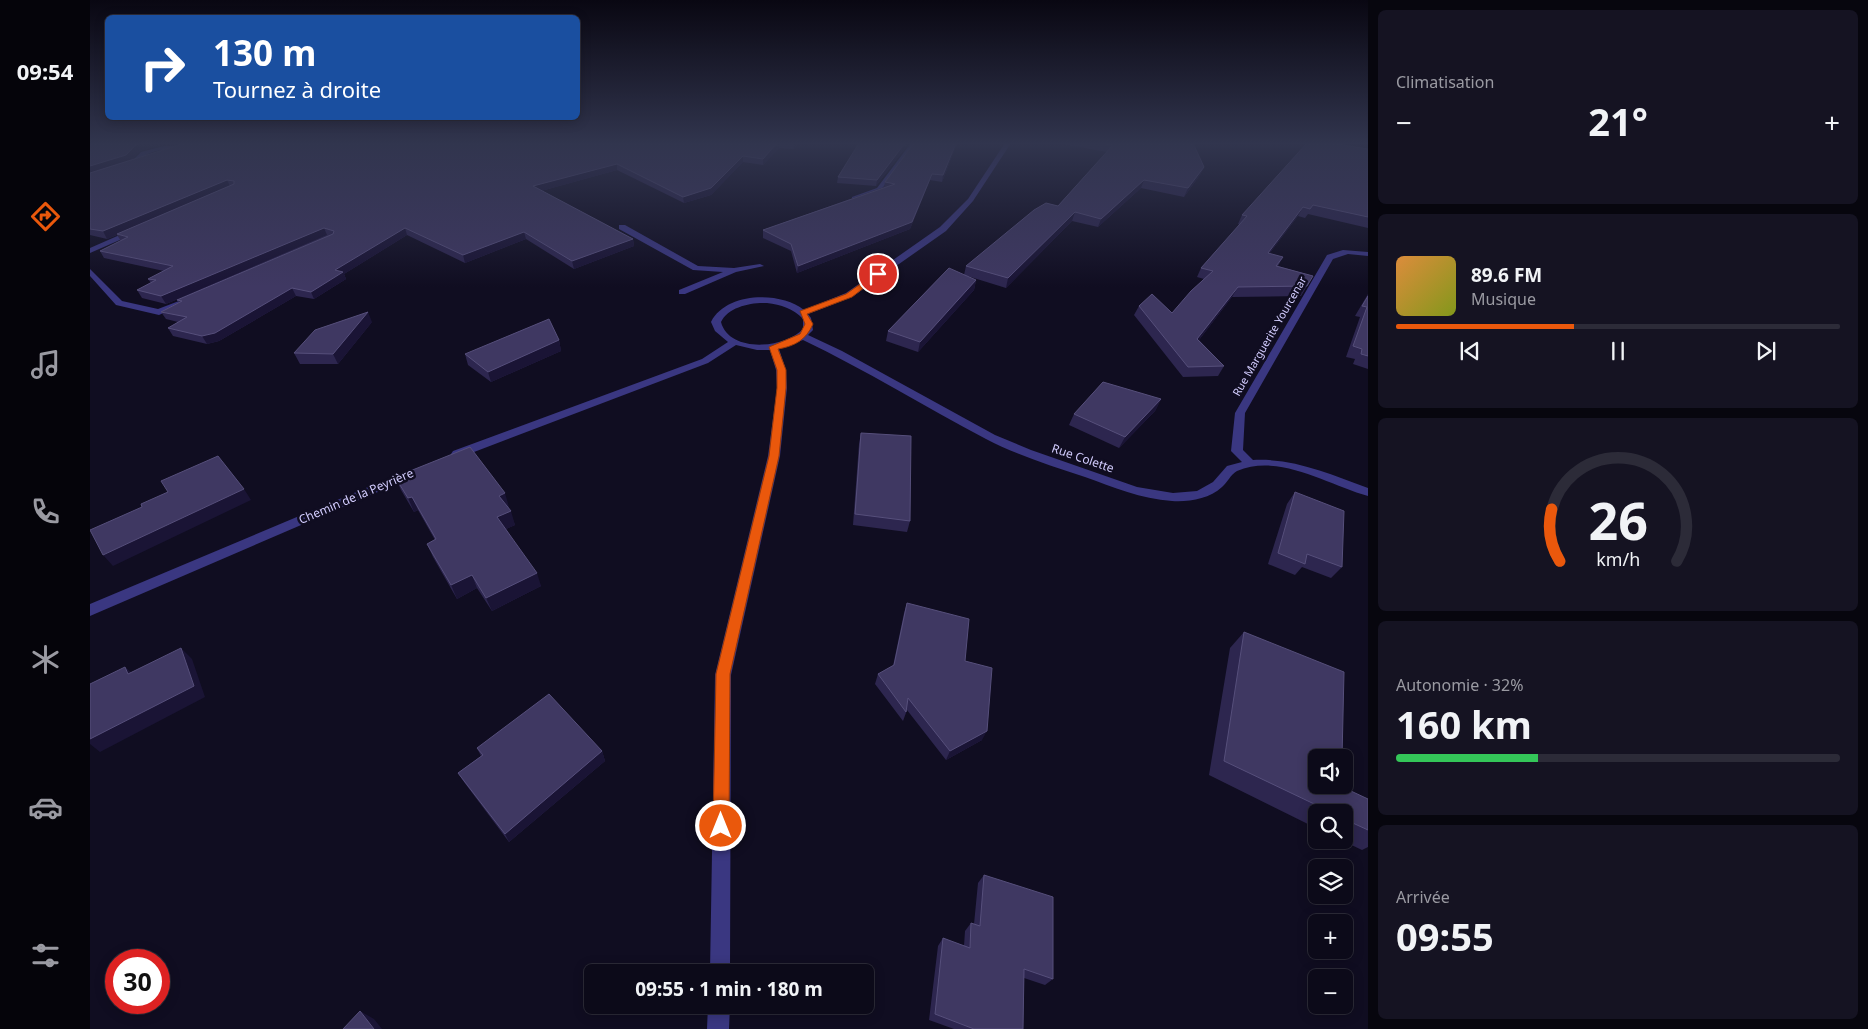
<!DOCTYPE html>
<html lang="fr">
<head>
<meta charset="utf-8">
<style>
	:root { --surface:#0c0a19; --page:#151322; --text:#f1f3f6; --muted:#9a9aa2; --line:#2c2b38; --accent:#ea580c }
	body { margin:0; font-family:"Noto Sans",sans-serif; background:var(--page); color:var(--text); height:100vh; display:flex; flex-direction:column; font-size:19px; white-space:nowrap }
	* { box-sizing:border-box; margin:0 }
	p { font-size:16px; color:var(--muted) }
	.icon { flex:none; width:28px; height:28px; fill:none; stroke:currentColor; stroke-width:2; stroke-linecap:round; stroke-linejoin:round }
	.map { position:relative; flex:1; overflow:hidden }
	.details { display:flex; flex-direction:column; gap:10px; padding:10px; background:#07060e; width:500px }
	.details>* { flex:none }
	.top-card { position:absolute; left:15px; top:15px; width:475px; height:105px; border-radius:8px; box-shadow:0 2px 12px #0003,0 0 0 1px var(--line); background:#1a4fa0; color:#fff; overflow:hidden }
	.buttons { position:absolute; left:1218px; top:749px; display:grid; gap:10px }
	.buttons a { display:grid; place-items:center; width:45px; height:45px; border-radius:8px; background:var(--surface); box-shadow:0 2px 12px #0003,0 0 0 1px var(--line); font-size:25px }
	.speed { position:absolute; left:15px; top:949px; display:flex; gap:10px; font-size:25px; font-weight:700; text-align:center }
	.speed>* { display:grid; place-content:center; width:65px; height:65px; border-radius:50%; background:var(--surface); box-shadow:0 2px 12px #0003,0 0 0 1px var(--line); line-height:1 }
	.speed .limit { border:8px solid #d22; background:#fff; color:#111 }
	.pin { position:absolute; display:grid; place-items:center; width:42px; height:42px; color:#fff; margin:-21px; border:2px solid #fff; border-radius:50%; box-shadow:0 1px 5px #0007 }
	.me { position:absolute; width:55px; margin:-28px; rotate:0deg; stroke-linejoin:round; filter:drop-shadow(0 0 4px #0008) }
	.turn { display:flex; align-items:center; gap:18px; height:105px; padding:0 25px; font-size:22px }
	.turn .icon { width:65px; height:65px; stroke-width:2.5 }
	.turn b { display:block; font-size:35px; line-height:42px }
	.big { font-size:38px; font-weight:700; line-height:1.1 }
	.details .tile { flex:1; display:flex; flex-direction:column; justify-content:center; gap:8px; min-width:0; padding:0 18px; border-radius:8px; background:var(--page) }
	.details .dial { align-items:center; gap:0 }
	.dial svg { height:130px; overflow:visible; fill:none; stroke:var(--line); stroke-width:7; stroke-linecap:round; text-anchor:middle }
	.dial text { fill:var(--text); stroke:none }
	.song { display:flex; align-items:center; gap:15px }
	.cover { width:60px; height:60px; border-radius:8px; background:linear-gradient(135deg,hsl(30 70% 55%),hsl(70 70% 35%)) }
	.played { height:5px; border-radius:2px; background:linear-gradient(90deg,var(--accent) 40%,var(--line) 40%) }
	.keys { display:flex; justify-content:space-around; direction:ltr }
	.heat { display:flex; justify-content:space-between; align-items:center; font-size:28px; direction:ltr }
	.charge { height:8px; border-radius:4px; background:linear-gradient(90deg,#34c759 32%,var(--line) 0) }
	.trip { position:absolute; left:494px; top:964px; width:290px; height:50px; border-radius:8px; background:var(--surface); box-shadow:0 2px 12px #0003,0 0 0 1px var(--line); font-weight:700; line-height:50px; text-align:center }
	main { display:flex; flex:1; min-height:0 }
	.dock { display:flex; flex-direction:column; width:90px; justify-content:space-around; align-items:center; background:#05040a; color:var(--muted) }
	.dock .icon { width:35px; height:35px }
	.dock .active { color:var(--accent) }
	.dock b { font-size:22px; color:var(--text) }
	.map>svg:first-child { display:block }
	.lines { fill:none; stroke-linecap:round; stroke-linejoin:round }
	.lane { fill:#3a3781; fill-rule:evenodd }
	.street { fill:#3a3781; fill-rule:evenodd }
	.wall { fill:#2d264f; fill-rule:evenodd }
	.shaded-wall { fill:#1a1435 }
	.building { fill:#3f3862; stroke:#564f7b }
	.route { fill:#ea580c; stroke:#983908 }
	.labels { text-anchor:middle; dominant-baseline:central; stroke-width:5; stroke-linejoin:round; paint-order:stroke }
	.far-street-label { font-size:11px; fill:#d3cdff; stroke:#100d21 }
	.street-label { font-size:12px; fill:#d3cdff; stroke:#100d21 }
</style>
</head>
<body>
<main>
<nav class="dock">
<b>09:54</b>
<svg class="icon active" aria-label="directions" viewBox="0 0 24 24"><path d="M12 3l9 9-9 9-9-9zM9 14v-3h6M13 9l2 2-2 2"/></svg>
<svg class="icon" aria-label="music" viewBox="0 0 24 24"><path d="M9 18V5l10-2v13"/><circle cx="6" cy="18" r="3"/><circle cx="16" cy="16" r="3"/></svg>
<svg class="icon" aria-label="phone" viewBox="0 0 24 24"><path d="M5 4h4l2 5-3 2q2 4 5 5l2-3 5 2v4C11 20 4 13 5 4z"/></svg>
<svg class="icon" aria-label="climate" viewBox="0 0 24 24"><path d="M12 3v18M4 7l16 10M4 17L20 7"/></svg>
<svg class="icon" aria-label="car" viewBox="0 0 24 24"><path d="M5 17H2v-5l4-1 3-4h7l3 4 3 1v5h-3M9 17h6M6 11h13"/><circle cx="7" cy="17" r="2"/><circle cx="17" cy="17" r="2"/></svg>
<svg class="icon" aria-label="filters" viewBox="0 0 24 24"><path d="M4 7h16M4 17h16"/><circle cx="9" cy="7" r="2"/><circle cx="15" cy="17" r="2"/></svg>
</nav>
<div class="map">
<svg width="1278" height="1029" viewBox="0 0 1278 1029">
	<rect width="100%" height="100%" fill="#100d21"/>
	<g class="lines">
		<path class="lane" d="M529,225H535L608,266L644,268L670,264L674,266L646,272L595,294H589V290L633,272L603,270L529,229Z"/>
		<path class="street" d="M821,143H827L791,190L762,199V197L787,188Z
			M915,143H921L883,201L856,231L762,297L718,314L721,318L723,330L718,335L752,351L905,435L941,450L1047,487L1083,493L1107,491L1123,482L1137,466L1152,462L1141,451L1145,413L1237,255L1253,250L1278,252V256L1258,254L1243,259L1155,413L1153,450L1163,460C1204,458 1240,474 1278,488V496C1238,485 1190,453 1147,471C1141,474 1137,483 1132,487C1119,499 1099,502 1082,501C1051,499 1023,487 995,477C961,466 927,455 896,439C835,407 776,370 713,340L689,349L696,370L697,388L690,456L641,675L640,972H620L625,675L678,456L687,388L686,370L680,350H667L646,345L618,363L371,457H363L361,454L363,451L612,359L638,342L625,331L621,322C636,292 690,291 714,310L756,293L850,227L878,199ZM677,303C691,305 703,308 713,319V329C694,349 639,353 631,322C638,307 661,302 677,303Z
			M74,146H88L97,148L88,153L85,151L87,149C71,149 57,151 46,163L41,162L51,152Z
			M41,230L48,232L0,253V248Z
			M0,269L32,301L68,309L89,301L93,304L69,315L26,305L0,276Z
			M321,469L325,470L327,473L325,476L0,616V604Z
			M618,1005H640L639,1029H617Z"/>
	</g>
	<path class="wall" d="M0,143H709L704,149L689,148L673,165L653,162L621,195L594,203L527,170L451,191L543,239L544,246L484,269L436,239L375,263L317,235L254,274L256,279L224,299L206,296L129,341L117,344L83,336L78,328L88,322L76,319L71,312L89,302L87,300L238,236L76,304L52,298L47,290L61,283L58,279L74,271L14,258L10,251L31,241L27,235L17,239L0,235ZM74,144L88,146L41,161L50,151Z
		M819,143L786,186L747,183L748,177Z
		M867,143L852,182L840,180L820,229L707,273L701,251L673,238V230L794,187L795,182Z
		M968,143H1103L1114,167L1110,175L1094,197L1051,188L1008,227L982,221L916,288L874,275L886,280L884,290L828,352L796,341L798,331L874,275L876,266L968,206L1017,152Z
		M1278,149V228L1218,214L1215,218L1208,216L1179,254L1193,257L1188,266L1223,276L1211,296L1142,297L1109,340L1134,366L1128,376L1093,377L1044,315L1049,306L1082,313L1114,279L1107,277L1111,268L1150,225L1148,224L1152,215Z
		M1278,294V369L1263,364L1265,359L1256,357L1270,317L1265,316Z
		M282,322L248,364H210L204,353Z
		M469,340L471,351L401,382L378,365L375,354Z
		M1071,399L1065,411L1029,448L979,425L984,414Z
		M771,433L820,521L817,532L763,525L769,444Z
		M305,477L419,507H418L425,525L416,529L451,586L402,611L387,588L367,599L343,557L337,544L345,540L328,510L324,512L311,490Z
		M1205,492L1252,567L1241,578L1212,567L1205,575L1178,564L1197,504Z
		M817,603L875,661L892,740L856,760L817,710L813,721L785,684L788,674L803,666L814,613Z
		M1154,632L1226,785L1278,799V847L1272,850L1251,840H1254V812H1226V828L1119,775L1140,648Z
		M387,748L512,751L515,761L419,842L374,782L368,773L391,756Z
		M894,875L963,979L955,985L934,978L933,1029H864L839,1020L848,946L853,938L874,946L875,931L881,923L884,924L888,883Z"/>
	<path class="shaded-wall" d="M52,143H73L74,144L50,151L40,161L0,174V166L46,145Z
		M687,143H689V148L673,165V159Z
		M704,143H709L704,149Z
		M815,143H819L786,186L787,180Z
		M866,143H867L852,182L853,175Z
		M653,156V162L621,195L594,203L593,197Z
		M527,164V170L444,193L443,186Z
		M1114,167L1110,175L1094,197L1098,188Z
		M842,174L840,180L820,229L707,273L708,266Z
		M137,180L140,186L17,239L13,231Z
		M1054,180L1051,188L1008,227L1011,219Z
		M1213,207L1208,216L1173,262L1178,253Z
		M985,212L982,221L916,288L918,278Z
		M234,228L237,235L76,304L71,296Z
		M315,228L317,235L254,274L256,279L224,299L221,292L245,270Z
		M434,232L436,239L375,263L373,255Z
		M543,239L544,246L484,269L482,261Z
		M886,280L884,290L828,352L830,342Z
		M1148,287L1142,297L1102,349L1107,339Z
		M202,288L206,296L129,341L117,344L112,336Z
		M278,312L282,322L248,364L243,354Z
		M469,340L471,351L401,382L398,372Z
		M1071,399L1065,411L1029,448L1035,437Z
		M154,489L161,500L23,566L13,555Z
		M415,493L419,507L414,509L409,496Z
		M322,497L328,510L324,512L318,498Z
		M421,511L425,525L412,531L407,517Z
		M447,573L451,586L402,611L396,598Z
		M382,575L387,588L367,599L361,585Z
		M91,648L102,659L115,697L10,752L0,744V739Z
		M35,667L48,678L38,674Z
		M897,731L892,740L856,760L860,751Z
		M512,751L515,761L419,842L415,834Z
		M270,1011L284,1019L292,1029H284Z"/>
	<path class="building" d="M0,143H52L46,145L36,155L0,166Z
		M95,143H687L673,159L653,156L621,188L593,197L527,164L443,186L543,239L482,261L434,232L373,255L315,228L245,270L253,272L221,292L202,288L125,333L112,336L78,328L97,317L71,312L92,301L87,300L243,234L244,231L234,228L71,296L47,290L66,280L58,279L83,266L10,251L38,237L27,234L144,184V181L137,180L13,231L0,229V173Z
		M769,143H815L787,180L748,177Z
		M824,143H866L853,175L842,174L822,222L708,266L701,244L673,230L805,184L795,182Z
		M1011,143H1103L1114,167L1098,188L1054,180L1011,219L985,212L918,278L876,266L944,210L956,203L968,206L1023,145Z
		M1217,143H1241L1278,149V217L1223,205L1220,209L1213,207L1178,253L1193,257L1186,266L1223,276L1217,286L1148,287L1107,339L1134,366L1098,367L1049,306L1062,294L1082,313L1101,291L1123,271L1111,268L1157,216L1152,215Z
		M859,268L886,280L830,342L798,331Z
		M1278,296V356L1271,354L1272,349L1263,346L1277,307L1272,306Z
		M278,312L243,354L204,353L225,330Z
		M459,319L469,340L398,372L375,354Z
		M1013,382L1071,399L1035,437L984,414Z
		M771,433L821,436L820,521L765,514Z
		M380,447L415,493L409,496L421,511L407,517L447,573L396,598L382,575L361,585L337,544L346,539L322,497L318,498L305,477Z
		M128,456L154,489L13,555L0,530L52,507L51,504L78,492L71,481Z
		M1205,492L1254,511L1252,567L1217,554L1215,564L1188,553Z
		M817,603L879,619L875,661L902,668L897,731L860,751L818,698L816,712L788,674L804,665Z
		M1154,632L1254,672L1252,758H1226V785H1248L1278,799V830L1254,819V812H1241L1134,761Z
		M91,648L104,686L0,739V684L35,667L38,674Z
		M459,694L512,751L415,834L368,773L393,755L387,748Z
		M894,875L963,897V979L934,969L933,1029H884L845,1014L853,938L880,948L881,923L890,926Z
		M270,1011L284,1029H253Z"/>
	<linearGradient id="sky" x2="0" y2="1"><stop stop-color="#090712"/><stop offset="0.5" stop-color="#31354e"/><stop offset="1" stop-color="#31354e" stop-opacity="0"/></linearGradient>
	<rect width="1278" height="287" fill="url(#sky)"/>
	<path class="route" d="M786,273L792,274L762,297L717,314L723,324C716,340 705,346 688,349L696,370V388L689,456L640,674L639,826L637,832L631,835L625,832L623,826L626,674L679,456L687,388V370L679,347L710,334L715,324L710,311L756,294Z"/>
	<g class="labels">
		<g class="far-street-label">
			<text transform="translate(1179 336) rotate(-60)">Rue Marguerite Yourcenar</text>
		</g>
		<g class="street-label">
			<text transform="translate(993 458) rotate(19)">Rue Colette</text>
			<text transform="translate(266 496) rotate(-23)">Chemin de la Peyrière</text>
		</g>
	</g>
</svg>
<div class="buttons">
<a><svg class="icon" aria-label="sound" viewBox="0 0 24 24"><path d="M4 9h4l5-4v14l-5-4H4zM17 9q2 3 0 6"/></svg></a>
<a><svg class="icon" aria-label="search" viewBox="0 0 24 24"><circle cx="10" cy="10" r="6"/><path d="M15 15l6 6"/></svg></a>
<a><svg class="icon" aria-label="layers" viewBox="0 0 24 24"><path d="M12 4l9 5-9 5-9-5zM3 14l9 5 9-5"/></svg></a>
<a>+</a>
<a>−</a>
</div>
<div class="speed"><div class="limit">30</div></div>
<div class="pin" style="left:788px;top:274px;background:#d93025"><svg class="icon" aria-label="arrive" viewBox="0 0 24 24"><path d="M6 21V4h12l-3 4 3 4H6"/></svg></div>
<svg class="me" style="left:631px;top:826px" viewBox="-20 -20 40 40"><circle r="17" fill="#ea580c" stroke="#fff" stroke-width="3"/><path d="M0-11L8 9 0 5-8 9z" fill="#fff"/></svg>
<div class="trip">09:55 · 1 min · 180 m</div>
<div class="top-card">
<div class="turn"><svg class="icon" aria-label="right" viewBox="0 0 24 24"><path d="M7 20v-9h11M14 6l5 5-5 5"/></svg><div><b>130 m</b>Tournez à droite</div></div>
</div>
</div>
<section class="details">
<div class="tile"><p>Climatisation</p>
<div class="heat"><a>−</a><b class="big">21°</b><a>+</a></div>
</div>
<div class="tile">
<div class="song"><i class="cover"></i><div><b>89.6 FM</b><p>Musique</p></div></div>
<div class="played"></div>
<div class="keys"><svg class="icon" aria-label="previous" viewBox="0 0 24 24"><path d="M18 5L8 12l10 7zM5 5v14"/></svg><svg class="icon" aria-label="pause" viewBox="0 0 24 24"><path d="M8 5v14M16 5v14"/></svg><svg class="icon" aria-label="next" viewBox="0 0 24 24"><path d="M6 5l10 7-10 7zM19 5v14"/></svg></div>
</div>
<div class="tile dial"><svg viewBox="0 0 100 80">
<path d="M14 69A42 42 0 1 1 86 69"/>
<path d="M14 69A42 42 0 0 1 9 37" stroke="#ea580c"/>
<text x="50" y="56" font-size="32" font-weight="700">26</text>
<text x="50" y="72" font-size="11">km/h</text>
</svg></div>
<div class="tile"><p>Autonomie · 32%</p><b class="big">160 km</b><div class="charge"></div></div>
<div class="tile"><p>Arrivée</p><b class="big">09:55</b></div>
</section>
</main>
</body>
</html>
